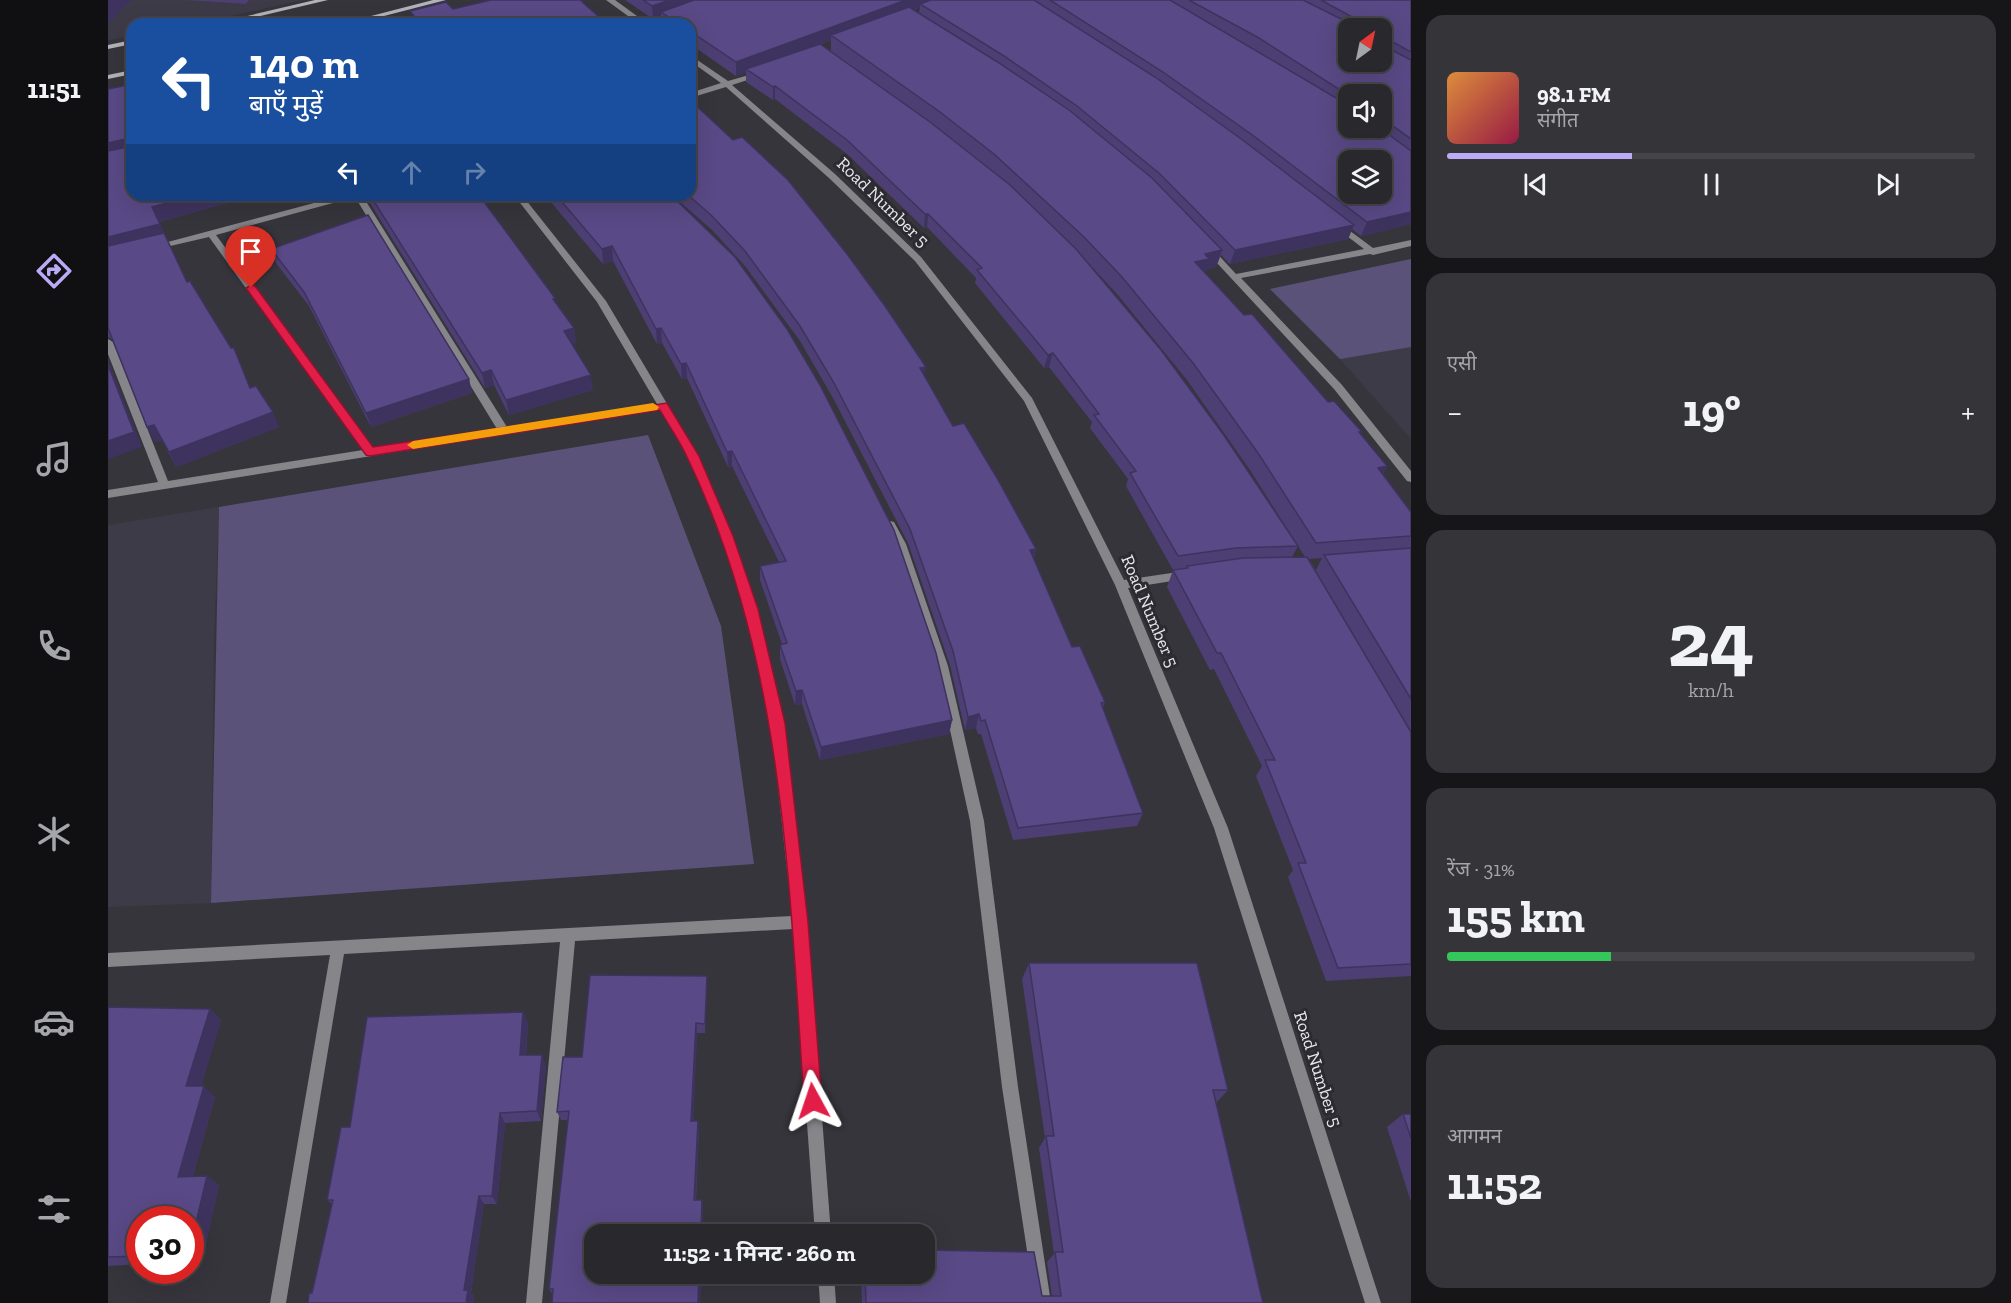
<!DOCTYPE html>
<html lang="hi">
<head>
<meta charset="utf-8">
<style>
	:root { --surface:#28282d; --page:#343439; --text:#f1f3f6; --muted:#a5a6aa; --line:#444449; --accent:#bbaaf6 }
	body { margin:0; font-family:"Zilla Slab","Noto Sans Devanagari",serif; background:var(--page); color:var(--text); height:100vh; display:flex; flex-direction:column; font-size:22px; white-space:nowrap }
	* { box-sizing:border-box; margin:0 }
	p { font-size:20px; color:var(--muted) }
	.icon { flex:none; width:33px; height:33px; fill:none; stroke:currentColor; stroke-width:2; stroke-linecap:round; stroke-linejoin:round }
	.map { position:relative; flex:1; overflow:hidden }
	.sheet { display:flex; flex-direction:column; gap:15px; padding:15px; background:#161619; width:600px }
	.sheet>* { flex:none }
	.hud { position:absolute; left:18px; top:18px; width:570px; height:183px; border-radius:18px; box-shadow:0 6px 24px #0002,0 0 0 2px var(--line); background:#1a4fa0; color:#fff; overflow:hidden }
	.needle { width:39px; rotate:33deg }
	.tools { position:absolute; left:1230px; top:18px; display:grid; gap:12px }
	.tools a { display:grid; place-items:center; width:54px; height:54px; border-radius:12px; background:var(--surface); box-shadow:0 6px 24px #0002,0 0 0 2px var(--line); font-size:30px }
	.speed { position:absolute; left:18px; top:1206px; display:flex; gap:12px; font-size:30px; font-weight:700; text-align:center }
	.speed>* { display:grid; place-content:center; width:78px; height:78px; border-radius:50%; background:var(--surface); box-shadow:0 6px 24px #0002,0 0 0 2px var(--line); line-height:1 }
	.speed .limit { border:9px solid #d22; background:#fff; color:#111 }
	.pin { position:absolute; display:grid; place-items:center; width:51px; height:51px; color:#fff; margin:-62px -26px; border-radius:50% 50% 50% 0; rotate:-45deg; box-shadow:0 0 6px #0007 }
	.pin .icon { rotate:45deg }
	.me { position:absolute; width:66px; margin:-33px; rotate:355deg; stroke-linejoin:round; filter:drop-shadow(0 0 4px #0008) }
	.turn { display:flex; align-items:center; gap:21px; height:126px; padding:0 24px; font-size:27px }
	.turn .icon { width:78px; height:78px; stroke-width:2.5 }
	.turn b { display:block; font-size:42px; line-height:51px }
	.lanes { display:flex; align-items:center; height:57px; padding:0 24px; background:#0003; justify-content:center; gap:30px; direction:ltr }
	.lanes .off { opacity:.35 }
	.big { font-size:45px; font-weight:700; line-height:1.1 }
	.sheet .card { flex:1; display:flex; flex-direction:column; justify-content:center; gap:9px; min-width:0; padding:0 21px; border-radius:18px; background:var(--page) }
	.sheet .dial { align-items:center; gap:0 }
	.dial b { font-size:78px; line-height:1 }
	.song { display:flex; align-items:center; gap:18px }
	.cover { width:72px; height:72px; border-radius:9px; background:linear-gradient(135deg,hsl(30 70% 55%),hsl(340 70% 35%)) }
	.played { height:6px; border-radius:3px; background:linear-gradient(90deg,var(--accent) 35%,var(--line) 35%) }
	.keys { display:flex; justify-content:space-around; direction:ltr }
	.heat { display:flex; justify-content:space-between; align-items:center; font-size:33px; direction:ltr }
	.charge { height:9px; border-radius:4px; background:linear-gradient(90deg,#34c759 31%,var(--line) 0) }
	.trip { position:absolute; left:476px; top:1224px; width:351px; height:60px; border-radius:18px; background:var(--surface); box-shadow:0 6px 24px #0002,0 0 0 2px var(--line); font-weight:700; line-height:60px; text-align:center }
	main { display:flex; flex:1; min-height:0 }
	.tab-bar { display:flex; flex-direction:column; width:108px; justify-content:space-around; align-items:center; background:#101012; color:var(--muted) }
	.tab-bar .icon { width:42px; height:42px }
	.tab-bar .current { color:var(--accent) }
	.tab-bar b { font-size:27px; color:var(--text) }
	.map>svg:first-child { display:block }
	.built { fill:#3e3b48 }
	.green { fill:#5a5278 }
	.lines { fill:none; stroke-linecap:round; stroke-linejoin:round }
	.lane { fill:#868589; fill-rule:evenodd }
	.street { fill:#868589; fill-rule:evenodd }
	.secondary { fill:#b3b2b8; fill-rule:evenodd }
	.wall { fill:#4d3f73; fill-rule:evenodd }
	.shaded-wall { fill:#3e335e }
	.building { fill:#594986; stroke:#3e335e; stroke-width:1.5; fill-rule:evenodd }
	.route { fill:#e11d48; stroke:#92132f; stroke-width:1.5 }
	.slow { fill:#f59e0b }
	.labels { text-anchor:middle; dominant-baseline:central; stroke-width:6; stroke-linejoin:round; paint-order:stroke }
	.street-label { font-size:18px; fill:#e9e8ec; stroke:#2c2b31 }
</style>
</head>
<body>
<main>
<nav class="tab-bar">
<b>11:51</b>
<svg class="icon current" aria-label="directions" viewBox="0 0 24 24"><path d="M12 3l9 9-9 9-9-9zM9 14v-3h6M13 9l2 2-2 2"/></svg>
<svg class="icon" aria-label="music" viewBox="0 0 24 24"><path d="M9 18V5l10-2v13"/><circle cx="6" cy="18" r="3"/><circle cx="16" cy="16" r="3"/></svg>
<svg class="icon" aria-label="phone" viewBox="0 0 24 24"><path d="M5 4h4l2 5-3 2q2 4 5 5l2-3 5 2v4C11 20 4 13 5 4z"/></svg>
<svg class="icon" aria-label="climate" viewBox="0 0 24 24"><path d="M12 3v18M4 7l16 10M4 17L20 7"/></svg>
<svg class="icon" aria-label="car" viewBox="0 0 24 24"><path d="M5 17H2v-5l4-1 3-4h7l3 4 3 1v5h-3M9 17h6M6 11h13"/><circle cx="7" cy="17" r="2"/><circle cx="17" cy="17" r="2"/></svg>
<svg class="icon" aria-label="filters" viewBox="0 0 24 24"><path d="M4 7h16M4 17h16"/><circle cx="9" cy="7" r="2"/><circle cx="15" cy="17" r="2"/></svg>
</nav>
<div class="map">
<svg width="1303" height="1303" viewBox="0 0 1303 1303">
	<rect width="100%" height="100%" fill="#36353c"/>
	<path class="built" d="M0,0H195L86,24H24V36L0,40Z
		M1303,259V439L1232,359L1162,289Z
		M111,507L106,642L103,903L0,907V525Z"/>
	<path class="green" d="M1303,259V347L1232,359L1162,289Z
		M540,435L613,626L646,864L103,903L111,507Z"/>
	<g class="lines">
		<path class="lane" d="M564,14L571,16L550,24H539Z"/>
		<path class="street" d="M498,0H507L540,24H531Z
			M582,55L620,81L655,71V75L624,85L727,174L813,257L924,398L1016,580L1077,571L1081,572L1083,575L1077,579L1020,588L1120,828L1273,1303H1257L1106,828L1007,585L916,401L807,261L721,178L618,87L582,98V93L613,83L582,61Z
			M236,195H254L399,427L549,404L489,302L406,195H414L498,301L590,456L625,536L650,609L675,723L699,922L723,1234H707L685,929L467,941L434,1303H418L452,942L236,954L178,1303H162L222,955L0,967V953L684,916L663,723L638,609L613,536L580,456L552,410L0,498V490L50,482L0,354V339L5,342L60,481L255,450L101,237L45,250L41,247ZM247,197L389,429L265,448L108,235Z
			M1230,222L1265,248L1303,240V246L1265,255L1262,254L1133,278L1234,385L1303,471V482L1299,481L1226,389L1096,249L1097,247H1103L1128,274L1256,249L1227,227L1226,225Z
			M782,521L786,522L798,544L840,666L876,821L910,1087L943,1303H927L894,1087L862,821L828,666L786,544L776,525Z
			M710,1274H726L728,1303H712Z"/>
		<path class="secondary" d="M207,0H220L119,24H105Z
			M325,0H338L245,24H232Z
			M24,40V44L0,49V45Z
			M24,70V74L0,79V75Z"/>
	</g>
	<path class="wall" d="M78,0H141L138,4Z
		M517,0H1303V224L1253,236L1244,229L1240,239L1122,264L1113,255L1108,267L1098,270L1097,273L1136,315L1252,434L1279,466L1275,474L1303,512V976L1218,981L1180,877L1185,870L1148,776L1154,766L1106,669L1102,670L1059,587L1065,570L1078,568L1065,570L1018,486L1020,479L982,428L984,422L941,367L936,368L867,283L868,278L819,227L816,228L739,154L667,99L665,100L638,82V72L628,76L582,44V24H554L553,16L545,19ZM812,7L811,13L806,10ZM723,40V51L713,44ZM1240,94H1274V128H1240ZM971,253L1009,294L1079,380L1142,470L1197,557H1184L1190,546ZM1214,558L1208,570L1201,559Z
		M24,84V195H148L51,222L79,282L142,388L171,427L68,467L54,440L47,442L39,427L5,340L0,337V89Z
		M257,195H371L466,328L468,343L464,344L485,390L401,415L386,385L377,388Z
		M437,195H563L844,720L841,734L712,760L694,704L687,705L672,659V645L674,644L652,580V566L671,562L624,466L620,467L579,378L574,379L554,343L549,344L505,261L495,264Z
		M564,195H582L817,376L845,426L928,549L926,559L964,647L997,702L995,707L1035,813L1029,826L905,840L873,734H870L868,728L857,730L842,665L800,543L725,398L692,341L637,266L604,230Z
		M163,249L361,379L364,393L263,427L201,306L168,263Z
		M921,963L1120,1090L1108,1103L1155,1303H754L753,1274H816L934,1296H944L939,1262L946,1254L931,1148L937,1138L914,979Z
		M599,987L597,1033H589L585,1121L591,1130L588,1200L595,1207L594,1234H486V1274H593L592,1303H444L445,1295L441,1289L460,1120H453L449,1112L474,1057Z
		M0,1007L102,1009L113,1020L93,1086L107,1097L85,1176H99L111,1185L94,1261L82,1262V1220H32V1264L0,1266Z
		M415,1012L420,1023L418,1055L438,1066L433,1121L397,1123L389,1204H376L363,1293L366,1296L365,1303H200L204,1293L224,1204L219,1200L242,1127Z
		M1295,1114H1303V1202L1279,1127Z"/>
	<path class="shaded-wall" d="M0,0H24L0,24Z
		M562,0H598L553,12V16L545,19L544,6Z
		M798,0H832L812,4V7L728,39L723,35V40L641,71L638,69V72L628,76V62Z
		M667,86V99L665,100V87Z
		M17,139L24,154L0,159V143Z
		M89,195H148L51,222L44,207Z
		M1303,212V224L1253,236L1259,222Z
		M817,214H820L819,227L816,228Z
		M52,224L59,239L0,253V237Z
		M1246,225L1240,239L1122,264L1127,250Z
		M504,246L505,261L495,264L494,249Z
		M1114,250L1108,267L1098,270L1096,276L1087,262L1097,254Z
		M466,328L468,343L458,346L456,331Z
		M553,328L554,343L549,344L548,329Z
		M945,353L941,367L936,368L940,355Z
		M0,360L34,447L0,459Z
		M578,363L579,378L574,379L573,364Z
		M818,367L816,382L812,368Z
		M383,370L386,385L377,388L374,373Z
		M483,375L485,390L401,415L398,400Z
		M361,379L364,393L263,427L258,413Z
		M165,412L171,427L68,467L61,452Z
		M46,425L54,440L47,442L39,427Z
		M624,451V466L620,467L619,452Z
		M1279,466L1270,483V468Z
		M928,549L924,564L922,550Z
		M694,690V704L687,705L688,691Z
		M871,714L868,728L857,730L860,717Z
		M844,720L841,734L712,760L713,747Z
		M102,1009L113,1020L90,1097L78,1086Z
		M415,1012L420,1023L417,1065L412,1055Z
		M588,1023L589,1033L585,1130L583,1121Z
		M434,1055L438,1066L433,1121L429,1111Z
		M96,1086L107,1097L82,1186L70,1177Z
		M392,1113L397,1123L389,1204L384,1196Z
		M590,1121L591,1130L587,1207L586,1200Z
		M99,1176L111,1185L94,1261L82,1254V1248Z
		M371,1196L376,1204L363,1293L366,1296L365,1303H358L356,1290Z
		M594,1200L595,1207L594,1234H593Z
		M591,1274H593L592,1303H590Z"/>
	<path class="building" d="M383,0H472L499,24H271L306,16L302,11L338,2L345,9Z
		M535,0H562L544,6Z
		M586,0H798L628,62L582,31V24H571L553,12Z
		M823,0H926L1047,77L1136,141L1246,225L1127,250L1052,174L969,106L896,56L812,4Z
		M942,0H1062L1240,105V128H1272L1303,151V212L1259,222L1143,134L1055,72ZM1240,160H1274V194H1240Z
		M1081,0H1195L1247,26L1246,18L1213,0H1303V52L1278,38V47L1303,60V139L1274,118V94L1240,95L1151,38ZM1240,28H1274V62H1240Z
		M801,7L888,61L961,110L1044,178L1114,250L1097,254L1101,259L1087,262L1136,315L1144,314L1220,402L1226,401L1254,432H1251L1279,466L1270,468L1303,512V536L1208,543L1150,453L1085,363L1014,277L976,237L886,154L832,112L723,35Z
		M712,44L822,122L902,185L968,249L1053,350L1115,434L1190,546L1128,548L1070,556L1022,473L1028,471L986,415L991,414L945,353L940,355L869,270L874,268L820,214H817L739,140L667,86L665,87L638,69Z
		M24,84V195H89L44,207L52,224L0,237V151L19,147L20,141L17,139L0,143V89Z
		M582,100L625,140L634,137L680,180L739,254L777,306L818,367L812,368L845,426L856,423L889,478L928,549L922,550L964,647L972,646L997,702L993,703L1035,813L910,828L877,720L873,721L871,714L860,717L845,651L802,529L726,383L692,326L637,251L603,215L580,195H582Z
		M262,195H371L447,298L445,299L466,328L456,331L483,375L398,400L383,370L374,373Z
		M448,195H563L627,257L679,329L712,385L786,530L828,653L844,720L713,747L694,690L688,691L672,645L679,643L652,566L678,561L624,451L619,452L578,363L573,364L553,328L548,329L504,246L494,249Z
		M260,215L361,379L258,413L196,292L163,249Z
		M56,233L79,282L82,281L123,348H126L142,388L148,386L165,412L61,452L46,425L39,427L0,328V246Z
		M0,365L26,432L0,441Z
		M1303,548V699L1216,555Z
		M1199,557L1303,732V964L1230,968L1190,863H1198L1157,760H1167L1113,653H1109L1065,570L1080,568L1079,566L1135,558Z
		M921,963H1089L1120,1090H1105L1155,1303H758L757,1274H816V1250L926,1252L934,1296H953L947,1252H955L938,1136H946Z
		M482,975L599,976L597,1024L588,1023L583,1121H590L586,1200H594L593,1234H486V1274H591L590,1303H444L445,1289H441L461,1111L449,1112L455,1057H474Z
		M0,1007L102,1009L78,1086H96L70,1177L99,1176L82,1248V1220H32V1256L0,1257Z
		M415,1012L412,1055H434L429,1111L392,1113L384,1196H371L356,1290L360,1289L358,1303H200L201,1293H204L225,1200H219L233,1127H242L259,1017Z
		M1295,1114H1303V1138Z"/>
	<path class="route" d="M143,285L147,286L265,447L559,403L591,456L625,536L650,609L677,723L700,922L714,1101L711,1107L705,1109L699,1107L696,1101C681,884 676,657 579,457C572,441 561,426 552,410L262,456L258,455L138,288Z"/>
	<path class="slow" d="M545,403L551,407L549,410L305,449L299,445L305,441Z"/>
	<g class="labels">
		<g class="street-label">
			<text transform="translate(775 202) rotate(44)">Road Number 5</text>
			<text transform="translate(1042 611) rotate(67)">Road Number 5</text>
			<text transform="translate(1210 1069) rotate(72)">Road Number 5</text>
		</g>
	</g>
</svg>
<div class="tools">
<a><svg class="needle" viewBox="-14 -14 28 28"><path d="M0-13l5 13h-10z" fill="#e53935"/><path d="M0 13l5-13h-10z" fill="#a5a6aa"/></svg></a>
<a><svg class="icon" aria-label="sound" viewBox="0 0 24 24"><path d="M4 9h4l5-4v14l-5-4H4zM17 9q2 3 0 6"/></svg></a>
<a><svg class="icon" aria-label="layers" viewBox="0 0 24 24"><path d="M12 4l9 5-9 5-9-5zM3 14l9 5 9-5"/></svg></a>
</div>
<div class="speed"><div class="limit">30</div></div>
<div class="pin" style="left:143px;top:288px;background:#d93025"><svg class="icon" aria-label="arrive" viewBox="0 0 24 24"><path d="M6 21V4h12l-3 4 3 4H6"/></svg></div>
<svg class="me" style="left:705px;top:1101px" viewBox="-20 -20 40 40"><path d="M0-17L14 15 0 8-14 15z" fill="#e11d48" stroke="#fff" stroke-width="4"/></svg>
<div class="trip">11:52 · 1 मिनट · 260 m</div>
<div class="hud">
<div class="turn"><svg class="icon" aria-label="left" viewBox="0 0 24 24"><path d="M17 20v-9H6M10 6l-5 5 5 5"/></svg><div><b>140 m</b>बाएँ मुड़ें</div></div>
<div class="lanes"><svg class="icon" aria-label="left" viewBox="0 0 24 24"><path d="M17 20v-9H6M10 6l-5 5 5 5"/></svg><svg class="icon off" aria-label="ahead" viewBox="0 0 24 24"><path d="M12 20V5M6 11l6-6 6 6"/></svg><svg class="icon off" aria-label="right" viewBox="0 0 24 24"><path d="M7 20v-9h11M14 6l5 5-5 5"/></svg></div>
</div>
</div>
<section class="sheet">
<div class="card">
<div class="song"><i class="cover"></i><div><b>98.1 FM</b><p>संगीत</p></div></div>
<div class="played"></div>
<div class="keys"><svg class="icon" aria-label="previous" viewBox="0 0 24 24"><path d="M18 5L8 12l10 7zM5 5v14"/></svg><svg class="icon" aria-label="pause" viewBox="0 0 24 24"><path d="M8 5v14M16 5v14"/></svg><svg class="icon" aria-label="next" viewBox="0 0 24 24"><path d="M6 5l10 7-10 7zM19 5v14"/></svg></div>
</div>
<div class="card"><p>एसी</p>
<div class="heat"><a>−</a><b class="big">19°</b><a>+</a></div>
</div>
<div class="card dial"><b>24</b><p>km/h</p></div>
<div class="card"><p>रेंज · 31%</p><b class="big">155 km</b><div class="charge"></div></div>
<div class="card"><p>आगमन</p><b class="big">11:52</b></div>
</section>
</main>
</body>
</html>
